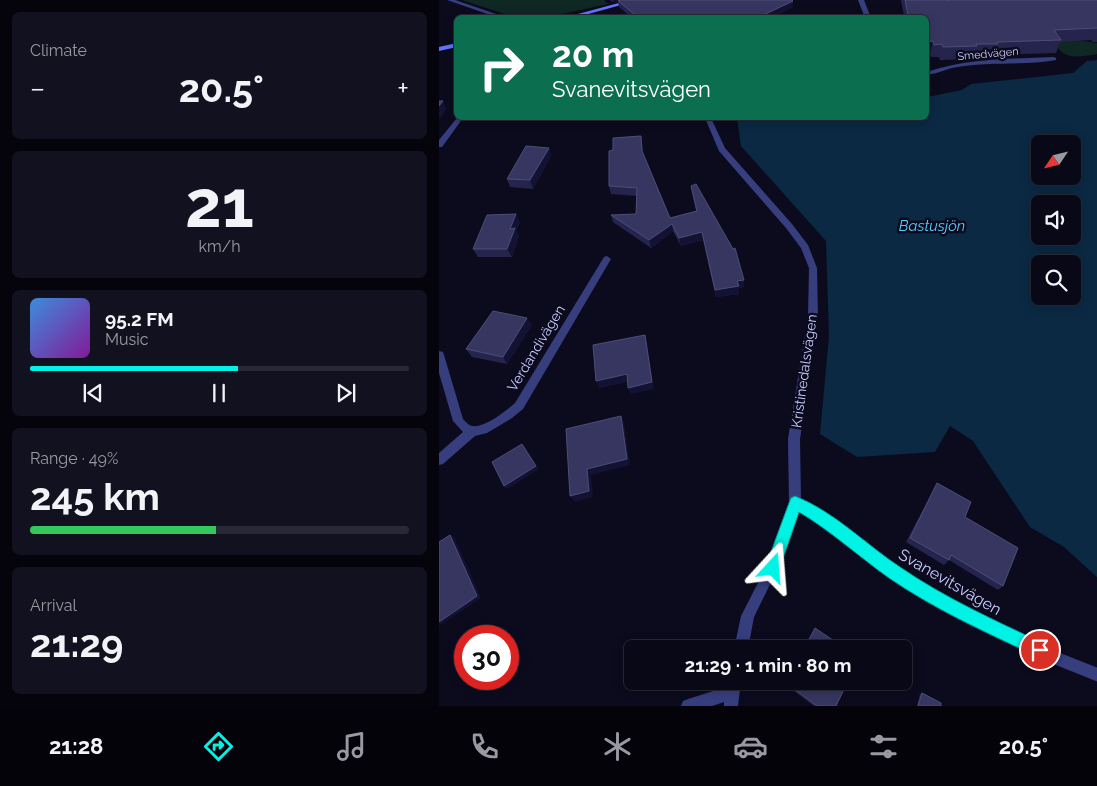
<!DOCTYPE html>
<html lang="en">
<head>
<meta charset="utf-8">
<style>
	:root { --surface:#090816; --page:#12111f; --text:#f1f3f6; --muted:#999aa1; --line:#292935; --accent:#00f3e5 }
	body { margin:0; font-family:Raleway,sans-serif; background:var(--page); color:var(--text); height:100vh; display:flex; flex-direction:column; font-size:19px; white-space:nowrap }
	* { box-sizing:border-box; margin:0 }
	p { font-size:16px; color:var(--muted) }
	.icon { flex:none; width:28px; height:28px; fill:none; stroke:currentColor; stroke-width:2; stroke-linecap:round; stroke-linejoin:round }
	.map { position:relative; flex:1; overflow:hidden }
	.drawer { display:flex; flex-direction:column; gap:12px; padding:12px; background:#05040c; width:439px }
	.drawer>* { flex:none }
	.hud { position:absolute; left:15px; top:15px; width:475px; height:105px; border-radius:8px; box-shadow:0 2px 12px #0003,0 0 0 1px var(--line); background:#0b6e4f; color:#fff; overflow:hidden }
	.needle { width:32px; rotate:235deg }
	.controls { position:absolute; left:592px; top:135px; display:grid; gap:10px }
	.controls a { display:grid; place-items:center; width:50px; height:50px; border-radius:8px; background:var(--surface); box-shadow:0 2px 12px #0003,0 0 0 1px var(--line); font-size:25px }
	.speed { position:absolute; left:15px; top:625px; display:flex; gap:10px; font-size:25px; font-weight:700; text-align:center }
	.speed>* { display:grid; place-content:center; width:65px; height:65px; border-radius:50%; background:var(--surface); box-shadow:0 2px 12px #0003,0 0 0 1px var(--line); line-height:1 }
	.speed .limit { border:8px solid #d22; background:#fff; color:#111 }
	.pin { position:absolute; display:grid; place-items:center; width:42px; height:42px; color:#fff; margin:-21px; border:2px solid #fff; border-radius:50%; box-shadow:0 1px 5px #0007 }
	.me { position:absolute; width:55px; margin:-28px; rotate:19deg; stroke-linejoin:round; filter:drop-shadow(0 0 4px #0008) }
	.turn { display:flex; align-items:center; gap:18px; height:105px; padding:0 15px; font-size:22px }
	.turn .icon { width:65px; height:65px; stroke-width:2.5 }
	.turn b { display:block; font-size:35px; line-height:42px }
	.big { font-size:38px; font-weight:700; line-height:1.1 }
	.drawer .card { flex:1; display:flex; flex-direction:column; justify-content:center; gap:8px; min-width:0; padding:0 18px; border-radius:8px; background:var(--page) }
	.drawer .dial { align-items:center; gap:0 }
	.dial b { font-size:65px; line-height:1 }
	.song { display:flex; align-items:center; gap:15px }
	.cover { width:60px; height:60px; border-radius:8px; background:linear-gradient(135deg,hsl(210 70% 55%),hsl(290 70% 35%)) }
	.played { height:5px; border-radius:2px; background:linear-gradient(90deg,var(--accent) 55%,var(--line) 55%) }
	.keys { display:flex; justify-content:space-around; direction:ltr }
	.heat { display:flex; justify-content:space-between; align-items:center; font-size:28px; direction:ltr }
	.charge { height:8px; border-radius:4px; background:linear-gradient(90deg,#34c759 49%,var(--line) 0) }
	.trip { position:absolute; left:185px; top:640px; width:288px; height:50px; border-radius:8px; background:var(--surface); box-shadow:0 2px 12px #0003,0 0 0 1px var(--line); font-weight:700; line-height:50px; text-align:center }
	.menu { display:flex; height:80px; justify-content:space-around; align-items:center; background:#040309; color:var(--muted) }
	.menu .icon { width:35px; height:35px }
	.menu .current { color:var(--accent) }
	.menu b { font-size:22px; color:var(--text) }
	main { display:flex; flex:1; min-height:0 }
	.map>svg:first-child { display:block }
	.green { fill:#0f2823 }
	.water { fill:#0b2943; fill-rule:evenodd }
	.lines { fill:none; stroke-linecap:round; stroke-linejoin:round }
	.lane { fill:#363e7e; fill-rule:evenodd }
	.street { fill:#363e7e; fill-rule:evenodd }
	.secondary { fill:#5f75ff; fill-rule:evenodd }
	.wall { fill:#25244c }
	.shaded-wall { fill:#141232 }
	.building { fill:#373660; stroke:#4e4d79 }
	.route { fill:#00f3e5; stroke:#009e95 }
	.labels { text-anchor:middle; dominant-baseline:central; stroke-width:5; stroke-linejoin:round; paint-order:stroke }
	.far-street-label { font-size:11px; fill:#c8cbff; stroke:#0c0b1e }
	.street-label { font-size:14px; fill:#c8cbff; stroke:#0c0b1e }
	.water-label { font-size:15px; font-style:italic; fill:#56ccff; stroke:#0c0b1e }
	.near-street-label { font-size:16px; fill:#c8cbff; stroke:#0c0b1e }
</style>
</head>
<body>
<main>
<section class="drawer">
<div class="card"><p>Climate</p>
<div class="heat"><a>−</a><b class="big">20.5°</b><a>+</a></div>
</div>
<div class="card dial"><b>21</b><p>km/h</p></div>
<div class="card">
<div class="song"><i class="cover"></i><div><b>95.2 FM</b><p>Music</p></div></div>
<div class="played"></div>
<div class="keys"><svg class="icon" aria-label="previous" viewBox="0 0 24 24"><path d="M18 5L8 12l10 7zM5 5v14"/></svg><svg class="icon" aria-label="pause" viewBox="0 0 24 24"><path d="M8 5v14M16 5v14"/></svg><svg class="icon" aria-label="next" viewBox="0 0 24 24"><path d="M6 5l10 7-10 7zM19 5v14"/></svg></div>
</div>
<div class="card"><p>Range · 49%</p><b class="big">245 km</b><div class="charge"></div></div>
<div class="card"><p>Arrival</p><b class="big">21:29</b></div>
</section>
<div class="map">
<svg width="659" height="706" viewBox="0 0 659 706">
	<rect width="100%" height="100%" fill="#0c0b1e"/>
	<path class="green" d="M23,0H165L169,4L110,17L78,18Z
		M638,40L658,43V54C636,57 627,61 613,41Z"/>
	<path class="water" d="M659,60V577H658L625,547L591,527L534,441L511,426L496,452L418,457L381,434L390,336L387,241L302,146L298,118H488V97L523,90L532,84L634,73L648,61ZM601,144H634V176H601ZM601,204H634V236H601ZM601,264H634V296H601Z"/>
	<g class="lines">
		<path class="lane" d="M615,57L617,58V60C583,66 548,61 513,68C505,70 495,75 488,74V72C529,58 572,59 615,57Z"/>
		<path class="street" d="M8,0H16L69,18H60Z
			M419,0H425L432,18H426Z
			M488,70L492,72V74H488Z
			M18,118H24L3,147H0V140Z
			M266,118H272L286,148L353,224L369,245L378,268L379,316L361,439L362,500L391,516L460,568L524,606L621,653L659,668V682L612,663L514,616L450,578L383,524L359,511L339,568L315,617L309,649H295L302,616L328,565L350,503L349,439L369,316L370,268L362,248L347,228L280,151Z
			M168,256L172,259L84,409L73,418L48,433L36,436L4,464L0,465V453L24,432L14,421L0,373V351L4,352L5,355L24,419C27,422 29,425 33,426C46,428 67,411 76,403L165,257Z
			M288,681H302L299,706H285V702L273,706H242L244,701L249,699L287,687Z"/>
		<path class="secondary" d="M191,0H200L135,18H124Z
			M18,43V47L0,51V47Z"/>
	</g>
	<path class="wall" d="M171,0H353L354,1V7L332,18H193L180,7L179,1L174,2Z
		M462,0H509V1L659,0V42H654L652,40L621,42L617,53L555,55V56L535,57L534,59L501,60L500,57H492L491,54H488V18H461V16H465Z
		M203,143L204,154L231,218L257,211L252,186L305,287L300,288V294L277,297L264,240L242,246L234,231L212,248L174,222L172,215L197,214L198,196L172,194L170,186L174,150Z
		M110,148L112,156L94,189L71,187L68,179Z
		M81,222L77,231L80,236L73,257H39L34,249Z
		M93,325L68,364L33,357L27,349Z
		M498,483L526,517L564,586L559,590L510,560L505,565L467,542Z
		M348,681L397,706H375L347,685Z
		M483,693L502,706H478L481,694Z"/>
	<path class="shaded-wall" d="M174,0H184L174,2Z
		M354,1V7L332,18H318Z
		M494,41L491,54H488V42Z
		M4,101L8,109L0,119V106Z
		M110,148L112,156L94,189L91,180Z
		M77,214L81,222L77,231L80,236L73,257L68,249L71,229Z
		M233,224L234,231L212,248L210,240Z
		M263,232L264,240L242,246L240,238Z
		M305,280V287L300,288V294L277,297L276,290L298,281Z
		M88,318L93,325L68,364L64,357Z
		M206,335L208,343L215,389L192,394L189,388Z
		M188,374L190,382L160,388L157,381Z
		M182,416L185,423L191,465L152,475L154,497L136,502L131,496Z
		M83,444L100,469L68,489L65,486Z
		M11,535L15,537L42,598L0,626Z"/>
	<path class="building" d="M182,0H353L354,1L318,18H200L179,1Z
		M466,0H509V1L510,0H659V28L615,30L622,40L558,42L559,44H537L538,46L504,47L503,44L495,45L494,41L488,42V18H462L461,16L469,15Z
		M0,101H4L0,106Z
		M202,136L203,151L231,218L258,211L252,186L257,184L294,249L296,248L305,280L298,281L300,286L276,290L263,232L240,238L233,224L210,240L172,215L197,214L198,188L170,186V151L174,150V138Z
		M87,146L110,148L91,180L68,179Z
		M77,214L71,229L76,228L68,249H34L48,215Z
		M54,311L88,318L64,357L27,349Z
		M206,335L213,382L189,388L188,374L157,381L154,345Z
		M182,416L188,459L148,469L150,491L131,496L127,429Z
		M83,444L97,466L65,486L53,462Z
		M498,483L532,502L526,517L579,548L564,586L512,555L510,560L471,538Z
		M11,535L38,596L0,622V542Z
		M376,628L407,649H365Z
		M348,681H409L397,706H378L347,683Z
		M483,693L502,703V706H479Z"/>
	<path class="route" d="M356,496C396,512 426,544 461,567C506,598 557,621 606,644L609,650L606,655L601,658L595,655C546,632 495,609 450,578C419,556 392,531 360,512L339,573L334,575L328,573L326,568L350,503L352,498Z"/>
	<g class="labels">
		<g class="far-street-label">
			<text transform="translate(549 54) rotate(-5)">Smedvägen</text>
		</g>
		<g class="street-label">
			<text transform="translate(97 348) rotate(-59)">Verdandivägen</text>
			<text transform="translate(365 371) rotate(-82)">Kristinedalsvägen</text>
		</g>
		<g class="water-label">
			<text x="493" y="226">Bastusjön</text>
		</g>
		<g class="near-street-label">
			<text transform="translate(511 582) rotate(30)">Svanevitsvägen</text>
		</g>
	</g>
</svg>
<div class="controls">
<a><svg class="needle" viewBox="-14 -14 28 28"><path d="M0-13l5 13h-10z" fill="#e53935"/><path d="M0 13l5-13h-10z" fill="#999aa1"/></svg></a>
<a><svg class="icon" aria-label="sound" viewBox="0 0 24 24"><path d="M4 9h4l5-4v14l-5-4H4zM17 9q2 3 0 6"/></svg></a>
<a><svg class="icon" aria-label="search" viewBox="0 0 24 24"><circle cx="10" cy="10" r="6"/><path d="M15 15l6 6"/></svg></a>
</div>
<div class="speed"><div class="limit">30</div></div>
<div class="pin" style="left:601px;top:650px;background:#d93025"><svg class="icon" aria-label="arrive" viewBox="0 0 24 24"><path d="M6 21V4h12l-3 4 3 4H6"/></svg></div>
<svg class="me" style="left:334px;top:568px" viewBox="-20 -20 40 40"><path d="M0-17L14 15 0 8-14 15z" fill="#00f3e5" stroke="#fff" stroke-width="4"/></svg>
<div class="trip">21:29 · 1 min · 80 m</div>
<div class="hud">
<div class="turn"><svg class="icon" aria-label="right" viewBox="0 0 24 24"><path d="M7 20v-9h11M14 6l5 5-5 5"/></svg><div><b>20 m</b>Svanevitsvägen</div></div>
</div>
</div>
</main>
<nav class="menu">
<b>21:28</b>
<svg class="icon current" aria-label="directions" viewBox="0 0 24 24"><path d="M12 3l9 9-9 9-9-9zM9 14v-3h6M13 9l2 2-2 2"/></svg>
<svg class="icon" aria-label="music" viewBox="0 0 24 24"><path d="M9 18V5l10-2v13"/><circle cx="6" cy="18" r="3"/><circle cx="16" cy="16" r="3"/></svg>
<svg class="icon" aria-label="phone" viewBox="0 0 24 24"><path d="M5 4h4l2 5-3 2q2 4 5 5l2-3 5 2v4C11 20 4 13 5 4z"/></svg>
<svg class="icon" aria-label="climate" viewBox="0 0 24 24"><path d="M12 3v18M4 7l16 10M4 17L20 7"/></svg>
<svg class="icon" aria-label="car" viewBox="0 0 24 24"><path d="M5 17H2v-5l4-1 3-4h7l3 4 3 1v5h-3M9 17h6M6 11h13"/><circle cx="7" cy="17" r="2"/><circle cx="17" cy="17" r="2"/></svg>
<svg class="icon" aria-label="filters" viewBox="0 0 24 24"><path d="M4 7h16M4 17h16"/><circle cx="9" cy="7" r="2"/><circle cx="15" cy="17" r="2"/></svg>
<b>20.5°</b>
</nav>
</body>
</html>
